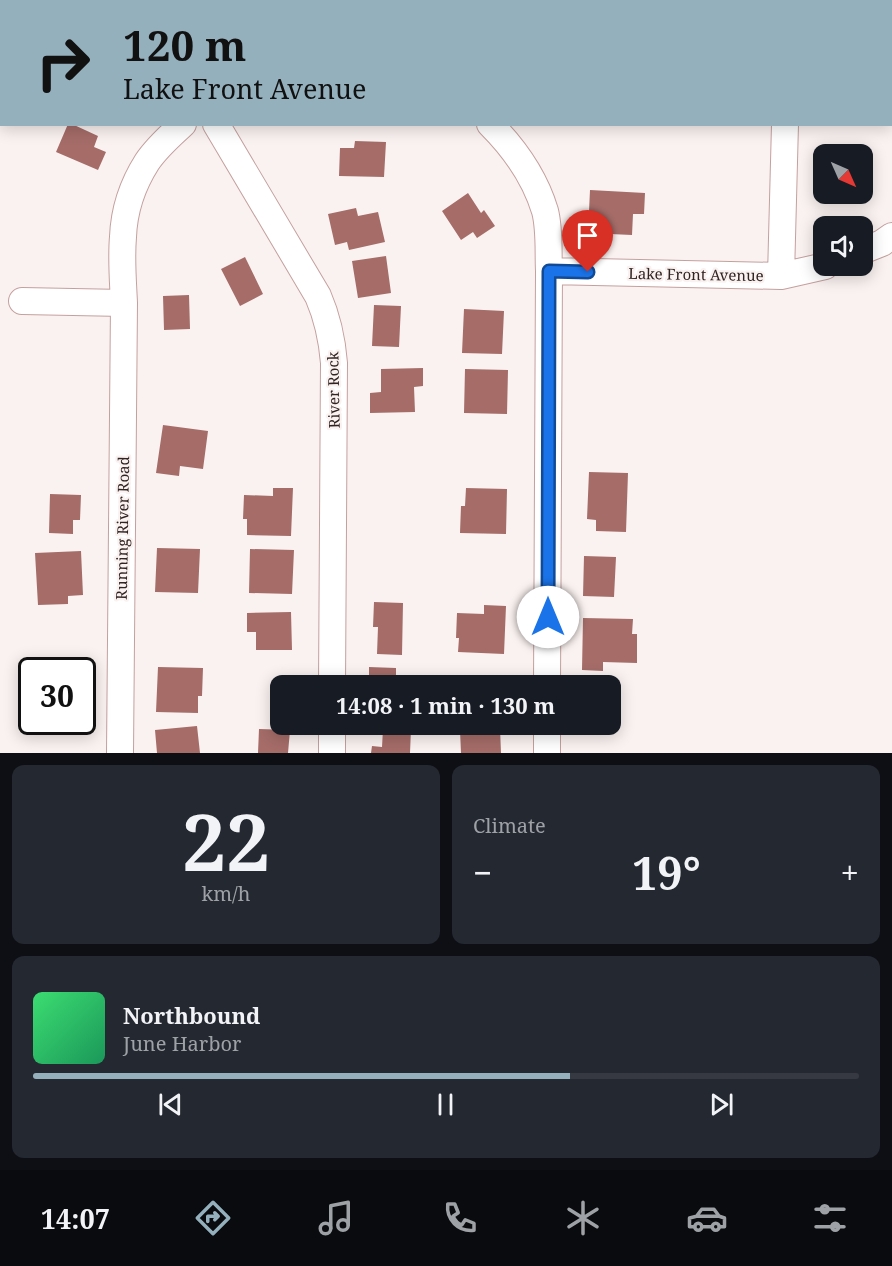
<!DOCTYPE html>
<html lang="en">
<head>
<meta charset="utf-8">
<style>
	:root { --surface:#171b24; --page:#242831; --text:#f1f3f6; --muted:#9ea1a6; --line:#363941; --accent:#95b0bd }
	body { margin:0; font-family:"Noto Serif",serif; background:var(--page); color:var(--text); height:100vh; display:flex; flex-direction:column; font-size:22px; white-space:nowrap }
	* { box-sizing:border-box; margin:0 }
	p { font-size:20px; color:var(--muted) }
	.icon { flex:none; width:33px; height:33px; fill:none; stroke:currentColor; stroke-width:2; stroke-linecap:round; stroke-linejoin:round }
	.map { position:relative; height:753px; overflow:hidden }
	.sheet { display:flex; flex-direction:column; gap:12px; padding:12px; background:#0d0f14; flex:1 }
	.sheet>* { flex:none }
	.banner { position:absolute; left:0px; top:0px; width:892px; height:126px; box-shadow:0 3px 15px #0003; background:#95b0bd; color:#111; overflow:hidden }
	.needle { width:39px; rotate:135deg }
	.buttons { position:absolute; left:813px; top:144px; display:grid; gap:12px }
	.buttons a { display:grid; place-items:center; width:60px; height:60px; border-radius:12px; background:var(--surface); box-shadow:0 3px 15px #0003; font-size:30px }
	.speed { position:absolute; left:18px; top:657px; display:flex; gap:12px; font-size:30px; font-weight:700; text-align:center }
	.speed>* { display:grid; place-content:center; width:78px; height:78px; border-radius:50%; background:var(--surface); box-shadow:0 3px 15px #0003; line-height:1 }
	.speed .limit { border:3px solid #111; border-radius:9px; background:#fff; color:#111 }
	.pin { position:absolute; display:grid; place-items:center; width:51px; height:51px; color:#fff; margin:-62px -26px; border-radius:50% 50% 50% 0; rotate:-45deg; box-shadow:0 0 6px #0007 }
	.pin .icon { rotate:45deg }
	.me { position:absolute; width:66px; margin:-33px; rotate:0deg; stroke-linejoin:round; filter:drop-shadow(0 0 4px #0008) }
	.turn { display:flex; align-items:center; gap:21px; height:126px; padding:0 24px; font-size:27px }
	.turn .icon { width:78px; height:78px; stroke-width:2.5 }
	.turn b { display:block; font-size:42px; line-height:51px }
	.big { font-size:45px; font-weight:700; line-height:1.1 }
	.sheet .widget { flex:1; display:flex; flex-direction:column; justify-content:center; gap:9px; min-width:0; padding:0 21px; border-radius:12px; background:var(--page) }
	.sheet .dial { align-items:center; gap:0 }
	.dial b { font-size:78px; line-height:1 }
	.song { display:flex; align-items:center; gap:18px }
	.cover { width:72px; height:72px; border-radius:9px; background:linear-gradient(135deg,hsl(140 70% 55%),hsl(150 70% 35%)) }
	.played { height:6px; border-radius:3px; background:linear-gradient(90deg,var(--accent) 65%,var(--line) 65%) }
	.keys { display:flex; justify-content:space-around; direction:ltr }
	.heat { display:flex; justify-content:space-between; align-items:center; font-size:33px; direction:ltr }
	.sheet .tiles { flex:1; display:grid; gap:12px; grid-template-columns:1fr 1fr }
	.widget:last-child { grid-column:span 2 }
	.trip { position:absolute; left:270px; top:675px; width:351px; height:60px; border-radius:12px; background:var(--surface); box-shadow:0 3px 15px #0003; font-weight:700; line-height:60px; text-align:center }
	.tab-bar { display:flex; height:96px; justify-content:space-around; align-items:center; background:#090b0e; color:var(--muted) }
	.tab-bar .icon { width:42px; height:42px }
	.tab-bar .selected { color:var(--accent) }
	.tab-bar b { font-size:27px; color:var(--text) }
	.map>svg:first-child { display:block }
	.building { fill:#a56c68 }
	.lines { fill:none; stroke-linecap:round; stroke-linejoin:round }
	.minor-casing { stroke:#c4a09d; stroke-width:28 }
	.minor { stroke:#fff; stroke-width:26 }
	.route-casing { stroke:#114b97; stroke-width:15 }
	.route { stroke:#1a73e8; stroke-width:10 }
	.labels { text-anchor:middle; dominant-baseline:central; stroke-width:4.5; stroke-linejoin:round; paint-order:stroke }
	.street-label { font-size:15px; fill:#312322; stroke:#faf2f1 }
</style>
</head>
<body>
<div class="map">
<svg width="892" height="753" viewBox="0 0 892 753">
	<rect width="100%" height="100%" fill="#faf2f1"/>
	<path class="building" d="M68,124H72L98,136L94,147L106,152L98,170L56,152Z
		M355,141L386,142L384,177L339,176L340,148H354Z
		M590,190L645,193L644,214H633L632,235L588,233Z
		M468,193L481,213L484,210L495,226L477,238L473,232L461,240L442,211Z
		M356,208L358,216L378,212L385,242L349,250L347,242L335,245L328,214Z
		M386,256L391,293L358,298L352,261Z
		M245,257L263,294L240,306L221,269Z
		M189,295L190,329L164,330L163,296Z
		M374,305L401,306L399,347L372,346Z
		M464,309L504,311L502,354L462,353Z
		M423,368V386L414,387L415,412L370,413V393L381,392V369Z
		M465,369L508,370L507,414L464,413Z
		M163,425L208,431L203,469L180,466L179,476L156,473Z
		M589,472L628,473L626,532L596,531V520L587,519Z
		M273,488H293L291,536L247,535V519H243L244,495L273,496Z
		M466,488L507,489L506,534L460,533L461,506H465Z
		M50,494L81,495L80,520H73V534L49,533Z
		M157,548L200,549L198,593L155,592Z
		M250,549L294,550L292,594L249,593Z
		M81,551L83,595L68,596V604L38,605L35,553Z
		M584,556L616,557L614,597L583,596Z
		M374,602L403,603L402,655L377,654L378,627H373Z
		M484,605L506,606L504,654L458,652L459,638H456L457,613L484,614Z
		M291,612L292,650H256V632H247V613Z
		M583,618L633,619L632,634H637V663L603,662V671L582,670Z
		M158,667L203,668L202,696H198V713L156,712Z
		M369,667L396,668V686H369Z
		M197,726L200,753H157L155,730Z
		M500,728L501,753H461L460,730Z
		M259,729L290,730L288,753H258Z
		M383,729H411L410,753H371L372,746L382,747Z"/>
	<g class="lines">
		<g class="minor-casing">
			<path id="minor" d="M142,0V2
				M339,2V0
				M548,2V0
				M788,2V0
				M216,124L318,296C328,319 332,338 334,363L332,686
				M490,124C514,148 535,178 545,211C550,230 548,252 549,271L781,276L825,266
				M862,251L882,243L892,236
				M781,276L785,124
				M22,301L124,303C123,281 121,259 123,237C124,211 133,184 147,162C157,147 170,136 183,124
				M547,686L549,271
				M120,753L124,303
				M332,753V724
				M547,753V724"/>
		</g>
		<use href="#minor" class="minor"/>
	</g>
	<g class="lines">
		<g class="route-casing">
			<path id="route" d="M548,617L549,271L588,272"/>
		</g>
		<use href="#route" class="route"/>
	</g>
	<g class="labels">
		<g class="street-label">
			<text transform="translate(696 274) rotate(1)">Lake Front Avenue</text>
			<text transform="translate(333 390) rotate(-91)">River Rock</text>
			<text transform="translate(122 528) rotate(-89)">Running River Road</text>
		</g>
	</g>
</svg>
<div class="buttons">
<a><svg class="needle" viewBox="-14 -14 28 28"><path d="M0-13l5 13h-10z" fill="#e53935"/><path d="M0 13l5-13h-10z" fill="#9ea1a6"/></svg></a>
<a><svg class="icon" aria-label="sound" viewBox="0 0 24 24"><path d="M4 9h4l5-4v14l-5-4H4zM17 9q2 3 0 6"/></svg></a>
</div>
<div class="speed"><div class="limit">30</div></div>
<div class="pin" style="left:588px;top:272px;background:#d93025"><svg class="icon" aria-label="arrive" viewBox="0 0 24 24"><path d="M6 21V4h12l-3 4 3 4H6"/></svg></div>
<svg class="me" style="left:548px;top:617px" viewBox="-20 -20 40 40"><circle r="19" fill="#fff"/><path d="M0-13L10 11 0 6-10 11z" fill="#1a73e8"/></svg>
<div class="trip">14:08 · 1 min · 130 m</div>
<div class="banner">
<div class="turn"><svg class="icon" aria-label="right" viewBox="0 0 24 24"><path d="M7 20v-9h11M14 6l5 5-5 5"/></svg><div><b>120 m</b>Lake Front Avenue</div></div>
</div>
</div>
<section class="sheet">
<div class="tiles">
<div class="widget dial"><b>22</b><p>km/h</p></div>
<div class="widget"><p>Climate</p>
<div class="heat"><a>−</a><b class="big">19°</b><a>+</a></div>
</div>
<div class="widget">
<div class="song"><i class="cover"></i><div><b>Northbound</b><p>June Harbor</p></div></div>
<div class="played"></div>
<div class="keys"><svg class="icon" aria-label="previous" viewBox="0 0 24 24"><path d="M18 5L8 12l10 7zM5 5v14"/></svg><svg class="icon" aria-label="pause" viewBox="0 0 24 24"><path d="M8 5v14M16 5v14"/></svg><svg class="icon" aria-label="next" viewBox="0 0 24 24"><path d="M6 5l10 7-10 7zM19 5v14"/></svg></div>
</div>
</div>
</section>
<nav class="tab-bar">
<b>14:07</b>
<svg class="icon selected" aria-label="directions" viewBox="0 0 24 24"><path d="M12 3l9 9-9 9-9-9zM9 14v-3h6M13 9l2 2-2 2"/></svg>
<svg class="icon" aria-label="music" viewBox="0 0 24 24"><path d="M9 18V5l10-2v13"/><circle cx="6" cy="18" r="3"/><circle cx="16" cy="16" r="3"/></svg>
<svg class="icon" aria-label="phone" viewBox="0 0 24 24"><path d="M5 4h4l2 5-3 2q2 4 5 5l2-3 5 2v4C11 20 4 13 5 4z"/></svg>
<svg class="icon" aria-label="climate" viewBox="0 0 24 24"><path d="M12 3v18M4 7l16 10M4 17L20 7"/></svg>
<svg class="icon" aria-label="car" viewBox="0 0 24 24"><path d="M5 17H2v-5l4-1 3-4h7l3 4 3 1v5h-3M9 17h6M6 11h13"/><circle cx="7" cy="17" r="2"/><circle cx="17" cy="17" r="2"/></svg>
<svg class="icon" aria-label="filters" viewBox="0 0 24 24"><path d="M4 7h16M4 17h16"/><circle cx="9" cy="7" r="2"/><circle cx="15" cy="17" r="2"/></svg>
</nav>
</body>
</html>
